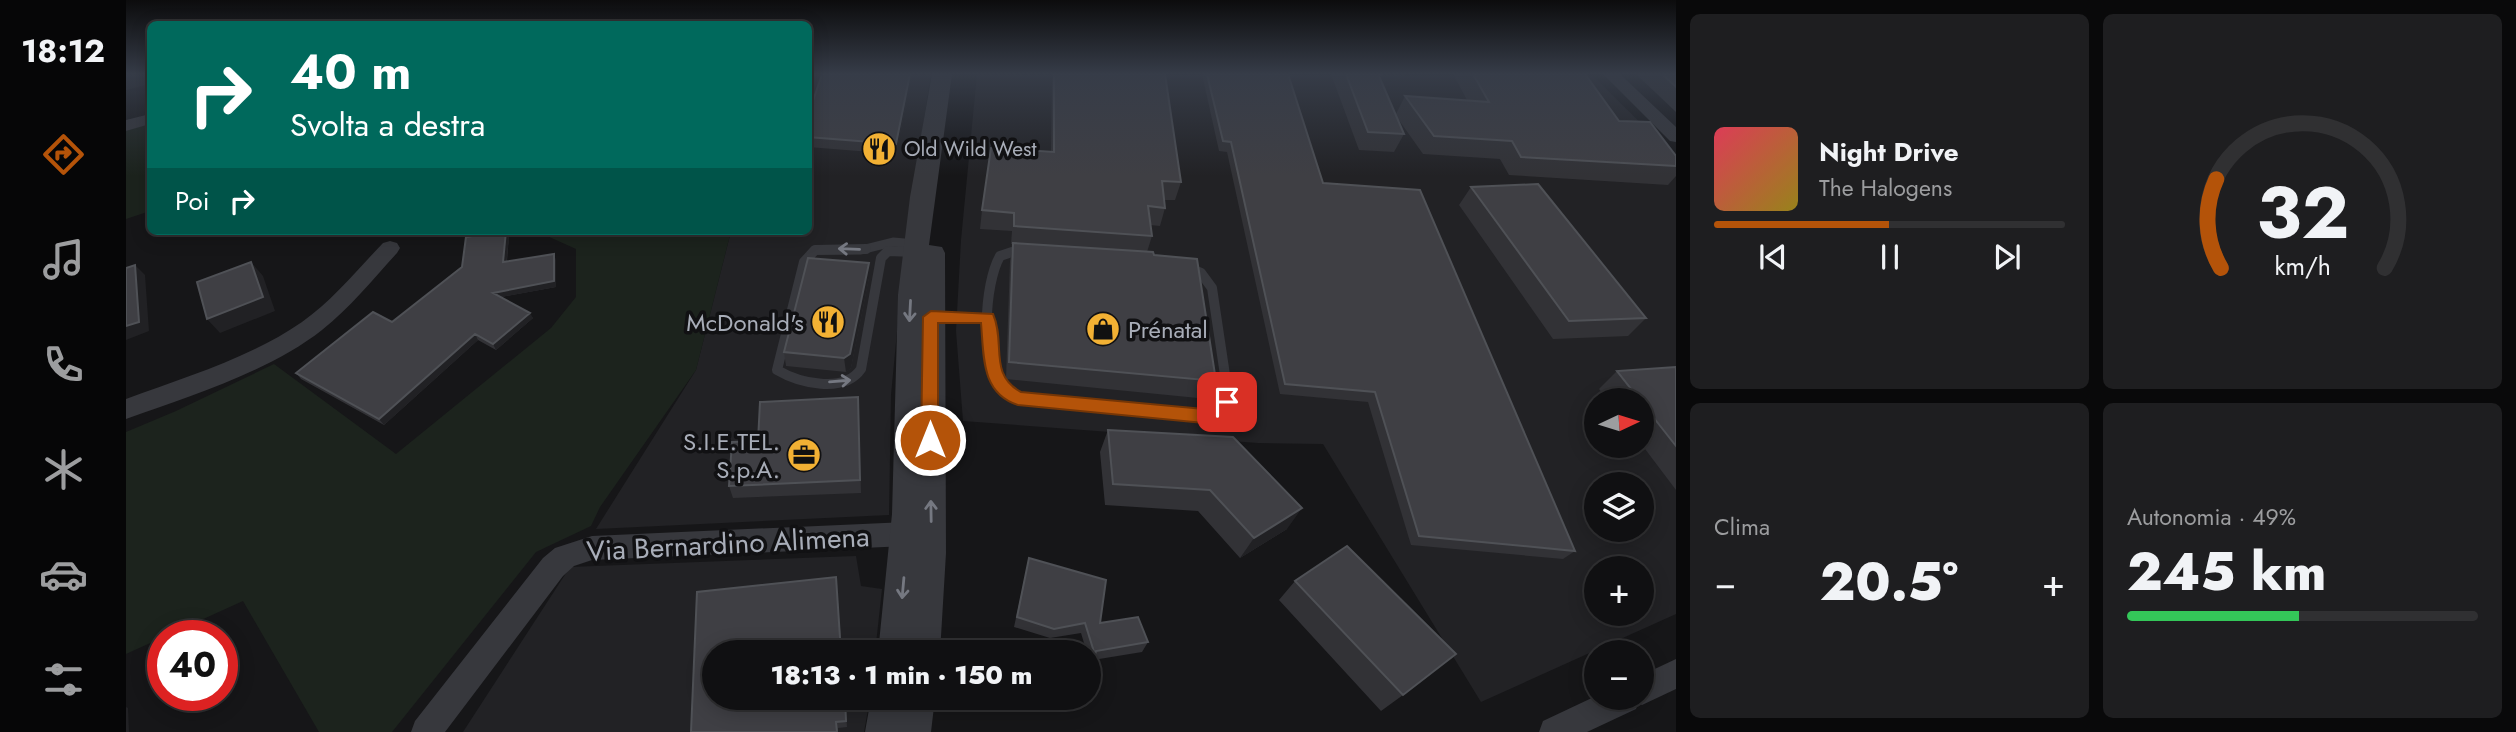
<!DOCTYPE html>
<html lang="it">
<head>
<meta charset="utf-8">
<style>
	:root { --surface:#101012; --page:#1e1e20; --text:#f1f3f6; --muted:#9c9d9f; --line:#303032; --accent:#b45309 }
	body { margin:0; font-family:Jost,sans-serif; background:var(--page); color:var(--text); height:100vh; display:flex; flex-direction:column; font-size:26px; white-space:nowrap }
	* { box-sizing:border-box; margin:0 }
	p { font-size:23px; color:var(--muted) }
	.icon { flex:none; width:38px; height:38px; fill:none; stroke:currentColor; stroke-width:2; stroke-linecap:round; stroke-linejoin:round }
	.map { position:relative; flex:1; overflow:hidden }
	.drawer { display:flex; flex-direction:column; gap:14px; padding:14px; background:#09090a; width:840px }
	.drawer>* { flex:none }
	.hud { position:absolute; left:21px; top:21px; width:665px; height:214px; border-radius:10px; box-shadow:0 4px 18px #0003,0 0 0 2px var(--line); background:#00695c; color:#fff; overflow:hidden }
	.needle { width:46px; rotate:86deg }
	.fabs { position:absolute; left:1458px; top:388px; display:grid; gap:14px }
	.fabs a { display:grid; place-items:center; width:70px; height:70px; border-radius:50%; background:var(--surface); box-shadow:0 4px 18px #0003,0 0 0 2px var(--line); font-size:35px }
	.speed { position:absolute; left:21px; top:620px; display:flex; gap:14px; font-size:35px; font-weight:700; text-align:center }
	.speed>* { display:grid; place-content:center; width:91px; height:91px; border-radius:50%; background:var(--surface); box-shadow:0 4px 18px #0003,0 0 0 2px var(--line); line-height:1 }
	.speed .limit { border:10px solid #d22; background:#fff; color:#111 }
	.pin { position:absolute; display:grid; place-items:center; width:60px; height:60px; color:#fff; margin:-30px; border-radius:14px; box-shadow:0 4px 10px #0006 }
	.me { position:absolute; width:77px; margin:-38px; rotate:0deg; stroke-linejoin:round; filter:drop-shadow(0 0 5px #0008) }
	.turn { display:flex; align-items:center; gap:24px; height:147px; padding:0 28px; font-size:32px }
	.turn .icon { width:91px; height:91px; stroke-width:2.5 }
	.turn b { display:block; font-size:49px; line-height:60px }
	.then { display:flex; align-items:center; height:66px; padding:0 28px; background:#0003; gap:14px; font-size:26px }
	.big { font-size:52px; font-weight:800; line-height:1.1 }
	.drawer .tile { flex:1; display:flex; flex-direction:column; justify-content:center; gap:10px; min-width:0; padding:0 24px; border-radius:10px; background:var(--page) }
	.drawer .dial { align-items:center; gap:0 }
	.dial svg { height:182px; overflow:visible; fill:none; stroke:var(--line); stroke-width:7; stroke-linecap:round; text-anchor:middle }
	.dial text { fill:var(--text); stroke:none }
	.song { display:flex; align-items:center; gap:21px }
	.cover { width:84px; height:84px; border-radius:10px; background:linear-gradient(135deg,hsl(350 70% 55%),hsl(50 70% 35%)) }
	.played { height:7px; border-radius:4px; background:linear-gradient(90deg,var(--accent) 50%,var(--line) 50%) }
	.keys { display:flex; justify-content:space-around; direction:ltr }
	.heat { display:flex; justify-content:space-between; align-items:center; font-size:38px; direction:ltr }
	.charge { height:10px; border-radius:5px; background:linear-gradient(90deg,#34c759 49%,var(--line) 0) }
	.drawer .tiles { flex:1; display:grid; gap:14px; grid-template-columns:repeat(2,1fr) }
	.trip { position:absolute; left:576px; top:640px; width:399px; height:70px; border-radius:35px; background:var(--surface); box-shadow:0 4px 18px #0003,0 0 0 2px var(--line); font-weight:800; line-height:70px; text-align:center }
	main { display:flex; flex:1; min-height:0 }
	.menu { display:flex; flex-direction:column; width:126px; justify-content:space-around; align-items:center; background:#060607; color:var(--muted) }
	.menu .icon { width:49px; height:49px }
	.menu .active { color:var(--accent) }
	.menu b { font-size:32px; color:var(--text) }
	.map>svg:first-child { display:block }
	.built { fill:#222225; fill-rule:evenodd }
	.green { fill:#1c231d }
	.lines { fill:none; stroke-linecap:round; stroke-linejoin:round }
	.service-far1 { stroke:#37383d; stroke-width:9 }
	.service { stroke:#37383d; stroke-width:10 }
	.minor { fill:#37383d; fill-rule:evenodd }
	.tertiary { fill:#37383d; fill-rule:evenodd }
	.wall { fill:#323236 }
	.shaded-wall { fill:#212124 }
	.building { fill:#3f3f44; stroke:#4f5156; stroke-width:2 }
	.oneway { stroke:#757881 }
	.route { fill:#b45309; stroke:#753606; stroke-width:2 }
	.labels { text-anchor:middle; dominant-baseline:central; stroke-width:7; stroke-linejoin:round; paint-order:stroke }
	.far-poi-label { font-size:21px; fill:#a8adb8; stroke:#111113; text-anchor:start }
	.poi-label { font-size:24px; fill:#a8adb8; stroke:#111113; text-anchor:end }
	.near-street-label { font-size:28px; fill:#a8adb8; stroke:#111113 }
</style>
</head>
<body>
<main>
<nav class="menu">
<b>18:12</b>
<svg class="icon active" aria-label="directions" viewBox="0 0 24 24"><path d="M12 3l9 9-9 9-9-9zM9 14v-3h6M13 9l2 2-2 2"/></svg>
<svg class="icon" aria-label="music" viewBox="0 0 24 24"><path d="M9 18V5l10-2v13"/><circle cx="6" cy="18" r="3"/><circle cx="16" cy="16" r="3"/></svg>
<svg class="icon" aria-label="phone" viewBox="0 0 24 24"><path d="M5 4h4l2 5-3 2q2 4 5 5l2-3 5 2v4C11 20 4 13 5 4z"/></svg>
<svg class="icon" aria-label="climate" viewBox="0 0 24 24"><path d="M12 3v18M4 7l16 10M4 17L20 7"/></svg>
<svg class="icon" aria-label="car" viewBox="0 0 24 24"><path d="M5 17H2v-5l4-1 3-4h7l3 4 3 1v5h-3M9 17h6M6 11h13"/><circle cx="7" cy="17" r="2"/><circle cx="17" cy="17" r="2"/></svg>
<svg class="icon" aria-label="filters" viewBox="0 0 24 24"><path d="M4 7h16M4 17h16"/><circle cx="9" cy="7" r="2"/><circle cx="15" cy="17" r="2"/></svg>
</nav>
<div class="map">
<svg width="1550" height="732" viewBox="0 0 1550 732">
	<rect width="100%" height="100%" fill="#161618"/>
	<path class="built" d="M683,74H805L780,237L765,395L763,515L470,529L570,370L605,231H682Z
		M851,74L1467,76L1550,158V614L1355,702L1197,444L1132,443L837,421L830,331L835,240ZM1470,401H1516V446H1470ZM1470,485H1516V530H1470ZM1470,569H1516V614H1470Z
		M730,556L735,586L756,589L749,653H588V698H744L738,732H337L444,567Z"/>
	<path class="green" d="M24,123V211L0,219V131Z
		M410,231H605L570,370L474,507L465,526L410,552L266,732H193L117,601L0,654V432L50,411L148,364L270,454L425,328L450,297V249Z"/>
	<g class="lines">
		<path class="service-far1" d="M689,250H735L767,242L790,244"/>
		<path class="service" d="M740,249L689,250L678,262L651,370C673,383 718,394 735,369L755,258L762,251L789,252
			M886,252L1055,265L1075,273L1086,288L1102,395L1100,408L1091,414L1078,416L900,400C891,398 882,395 876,388C854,362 858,284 874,256Z
			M808,317L862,318"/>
		<path class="minor" d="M1477,74H1494L1550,127V142L1544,141Z
			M24,114V124L0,131V120Z
			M264,241L271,243L274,248L271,253C247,279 224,308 196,330C144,371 63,397 0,419V399C60,377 124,358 176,322C207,300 231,270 257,243Z
			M781,522L790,526L794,534L790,542L781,546L466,560L448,566L437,576L319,732H285L289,721L417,558L429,548L466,536Z
			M1550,659V689L1516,705L1512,703L1510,709L1461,732H1413L1417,721L1470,696V698H1516V675Z"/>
		<path class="tertiary" d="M806,74H826L803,245L816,247L819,253L820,553L814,653H752L766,514L772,295L784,197Z
			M745,698H809L805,732H739Z"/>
	</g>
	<path class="wall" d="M786,74L770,154L682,147V116Z
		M927,74H1039L1055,182L1049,200H1038L1039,208L1034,226L1024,225L1026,236L1021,252L1028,255L1090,381L1082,399L880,379L884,261L887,244H885L886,231L854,229L856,210L925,151L926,83Z
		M1076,74H1163L1162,76L1197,183L1449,551L1437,559L1285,545L1242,402L1154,394L1101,152L1093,151Z
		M1205,74H1280L1257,87L1270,114L1279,96L1341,100L1327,74H1459L1493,121L1550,166V176L1542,185L1383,175L1374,159L1297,154L1270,116L1278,134L1268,152L1233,150Z
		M1510,74H1550V112Z
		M1345,187L1520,318L1502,336L1427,339L1333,205Z
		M380,231L383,236L381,261L430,260V287L375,297L407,318L370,350L352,340L258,425L175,379L170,373L266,322Z
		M743,278L725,368L720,372L660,366L658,352Z
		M1550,367V490L1516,445V401H1482L1473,389L1491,371Z
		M732,397L735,493L607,498L603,486L632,441Z
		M982,430L1161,529L1114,558L1072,511L979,505L974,452Z
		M903,558L974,623L1022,642L1016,652L967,660L965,665L962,653H961L955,633L924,638L888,627Z
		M710,577L716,653H588V698H719L721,727L712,728V732H565L571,592Z
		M1169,581L1277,695L1255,711L1153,600Z"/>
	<path class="shaded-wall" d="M0,74H24V84L0,90Z
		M784,74H786L770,154V144Z
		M1256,74H1280L1244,94L1253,76Z
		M380,231L383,236L380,267L377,262Z
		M428,254L430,260V287L369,298L367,293Z
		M125,262L137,276L149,311L94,333L81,319Z
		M743,263V278L725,368L720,372L718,358Z
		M9,265L19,275L23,331L0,340V326Z
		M404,313L407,318L370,350L367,344Z
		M349,334L352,340L258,425L253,419Z
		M1176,508L1161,529L1114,558L1128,538Z
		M0,707L2,708L3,732H0Z"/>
	<path class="building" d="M696,74H784L770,144L682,137V116Z
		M928,74H1039L1055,182L1036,181L1039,208L1022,206L1026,236L888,226V213L856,210L865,148L928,152Z
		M1081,74H1162L1197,183L1294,190L1449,551L1293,536L1249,392L1159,384L1105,142L1097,141Z
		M1220,74H1256L1253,76L1278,134L1242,132Z
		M1347,74H1459L1493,121L1524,122L1550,156V166L1395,157L1386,141L1308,136L1279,96L1363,102Z
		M1536,74H1550V87Z
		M1412,184L1520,318L1443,321L1345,187Z
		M380,231L377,262L428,254V281L367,293L404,313L367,344L349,334L253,419L170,373L247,312L266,322L336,267L340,237Z
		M887,243L1027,252L1028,255L1071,259L1090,381L883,362Z
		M682,258L743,263L724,354L718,358L658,352Z
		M125,262L137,297L81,319L71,282Z
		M9,265L13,322L0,326V268Z
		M1550,367V446L1491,371Z
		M732,397L734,480L603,486L606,442L632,441L634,402Z
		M982,430L1107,437L1176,508L1128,538L1084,490L987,484Z
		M1221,546L1330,654L1277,695L1169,581Z
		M903,558L980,580L974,623L1012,617L1022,642L970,651L969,655L959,623L928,629L891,617Z
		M710,577L715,653H588V698H719L720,721L710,722L711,732H565L571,592Z"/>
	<defs><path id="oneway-shaft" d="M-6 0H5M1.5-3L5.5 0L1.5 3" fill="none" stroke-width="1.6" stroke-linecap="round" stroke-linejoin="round" transform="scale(1.75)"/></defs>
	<g class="oneway">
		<use href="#oneway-shaft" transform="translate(723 249) rotate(-178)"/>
		<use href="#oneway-shaft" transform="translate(784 311) rotate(93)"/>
		<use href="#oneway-shaft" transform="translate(714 381) rotate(-5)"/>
		<use href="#oneway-shaft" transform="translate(805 511) rotate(-91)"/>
		<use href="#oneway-shaft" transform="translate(777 588) rotate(95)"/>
	</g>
	<linearGradient id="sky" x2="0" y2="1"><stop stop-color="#0c0c0d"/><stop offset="0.42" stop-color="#363c48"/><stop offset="1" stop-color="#363c48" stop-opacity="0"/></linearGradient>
	<rect width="1550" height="176" fill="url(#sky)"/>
	<path class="route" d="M805,311L867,314C880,343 862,374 895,392L1078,409L1091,406L1096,397H1107L1110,402L1103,416L1078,423L892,405C855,393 858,357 855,323H812V440L810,445H798L795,440L797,317Z"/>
	<defs>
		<g id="restaurant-disc" transform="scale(1.75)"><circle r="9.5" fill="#f2b134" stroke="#111113"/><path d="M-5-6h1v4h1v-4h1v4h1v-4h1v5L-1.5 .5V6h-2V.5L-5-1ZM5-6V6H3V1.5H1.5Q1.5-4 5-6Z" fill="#111"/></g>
		<g id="shop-disc" transform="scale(1.75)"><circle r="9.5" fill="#f2b134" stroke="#111113"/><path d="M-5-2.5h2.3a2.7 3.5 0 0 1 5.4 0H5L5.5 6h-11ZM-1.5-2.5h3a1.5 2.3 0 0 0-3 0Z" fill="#111"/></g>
		<g id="office-disc" transform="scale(1.75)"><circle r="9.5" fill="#f2b134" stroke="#111113"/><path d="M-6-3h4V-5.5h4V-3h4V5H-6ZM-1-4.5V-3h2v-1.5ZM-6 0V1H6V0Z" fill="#111"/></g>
	</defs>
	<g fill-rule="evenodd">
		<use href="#restaurant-disc" x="753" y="149"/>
		<use href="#restaurant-disc" x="702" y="322"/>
		<use href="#shop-disc" x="977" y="329"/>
		<use href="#office-disc" x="678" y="455"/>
	</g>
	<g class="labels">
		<g class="far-poi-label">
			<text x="778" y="149">Old Wild West</text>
		</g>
		<g class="poi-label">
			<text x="678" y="322">McDonald's</text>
			<text x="1002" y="329" text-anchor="start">Prénatal</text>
			<text x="654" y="441">S.I.E.TEL.<tspan x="654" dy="28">S.p.A.</tspan></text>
		</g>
		<g class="near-street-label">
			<text transform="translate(602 544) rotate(-3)">Via Bernardino Alimena</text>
		</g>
	</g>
</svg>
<div class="fabs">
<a><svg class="needle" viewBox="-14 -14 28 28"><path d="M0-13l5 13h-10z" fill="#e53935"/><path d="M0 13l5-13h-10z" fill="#9c9d9f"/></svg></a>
<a><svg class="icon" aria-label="layers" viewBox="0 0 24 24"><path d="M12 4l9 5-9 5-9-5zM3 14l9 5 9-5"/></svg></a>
<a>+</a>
<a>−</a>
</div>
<div class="speed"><div class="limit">40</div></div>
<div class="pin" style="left:1101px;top:402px;background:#d93025"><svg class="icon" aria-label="arrive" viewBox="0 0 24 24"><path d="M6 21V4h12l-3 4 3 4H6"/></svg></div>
<svg class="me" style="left:804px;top:440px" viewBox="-20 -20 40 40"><circle r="17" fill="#b45309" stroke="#fff" stroke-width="3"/><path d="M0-11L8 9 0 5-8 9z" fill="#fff"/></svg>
<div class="trip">18:13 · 1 min · 150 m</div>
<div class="hud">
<div class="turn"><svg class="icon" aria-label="right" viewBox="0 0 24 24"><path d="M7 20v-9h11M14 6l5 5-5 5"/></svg><div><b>40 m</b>Svolta a destra</div></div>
<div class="then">Poi<svg class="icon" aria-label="right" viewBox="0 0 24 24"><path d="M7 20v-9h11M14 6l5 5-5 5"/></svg></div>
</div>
</div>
<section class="drawer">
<div class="tiles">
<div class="tile">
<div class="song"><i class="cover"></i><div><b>Night Drive</b><p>The Halogens</p></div></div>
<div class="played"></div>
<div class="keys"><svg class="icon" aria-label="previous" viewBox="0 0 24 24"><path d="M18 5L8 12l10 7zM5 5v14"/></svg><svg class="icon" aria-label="pause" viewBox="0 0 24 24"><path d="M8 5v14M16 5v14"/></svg><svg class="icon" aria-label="next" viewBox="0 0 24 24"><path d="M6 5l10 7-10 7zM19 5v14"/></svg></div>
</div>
<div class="tile dial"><svg viewBox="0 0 100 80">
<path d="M14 69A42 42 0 1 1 86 69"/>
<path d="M14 69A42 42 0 0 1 12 30" stroke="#b45309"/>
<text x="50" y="56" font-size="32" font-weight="700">32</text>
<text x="50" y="72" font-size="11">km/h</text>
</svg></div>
<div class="tile"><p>Clima</p>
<div class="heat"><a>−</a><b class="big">20.5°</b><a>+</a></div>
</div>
<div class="tile"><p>Autonomia · 49%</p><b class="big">245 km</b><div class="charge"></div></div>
</div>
</section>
</main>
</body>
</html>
